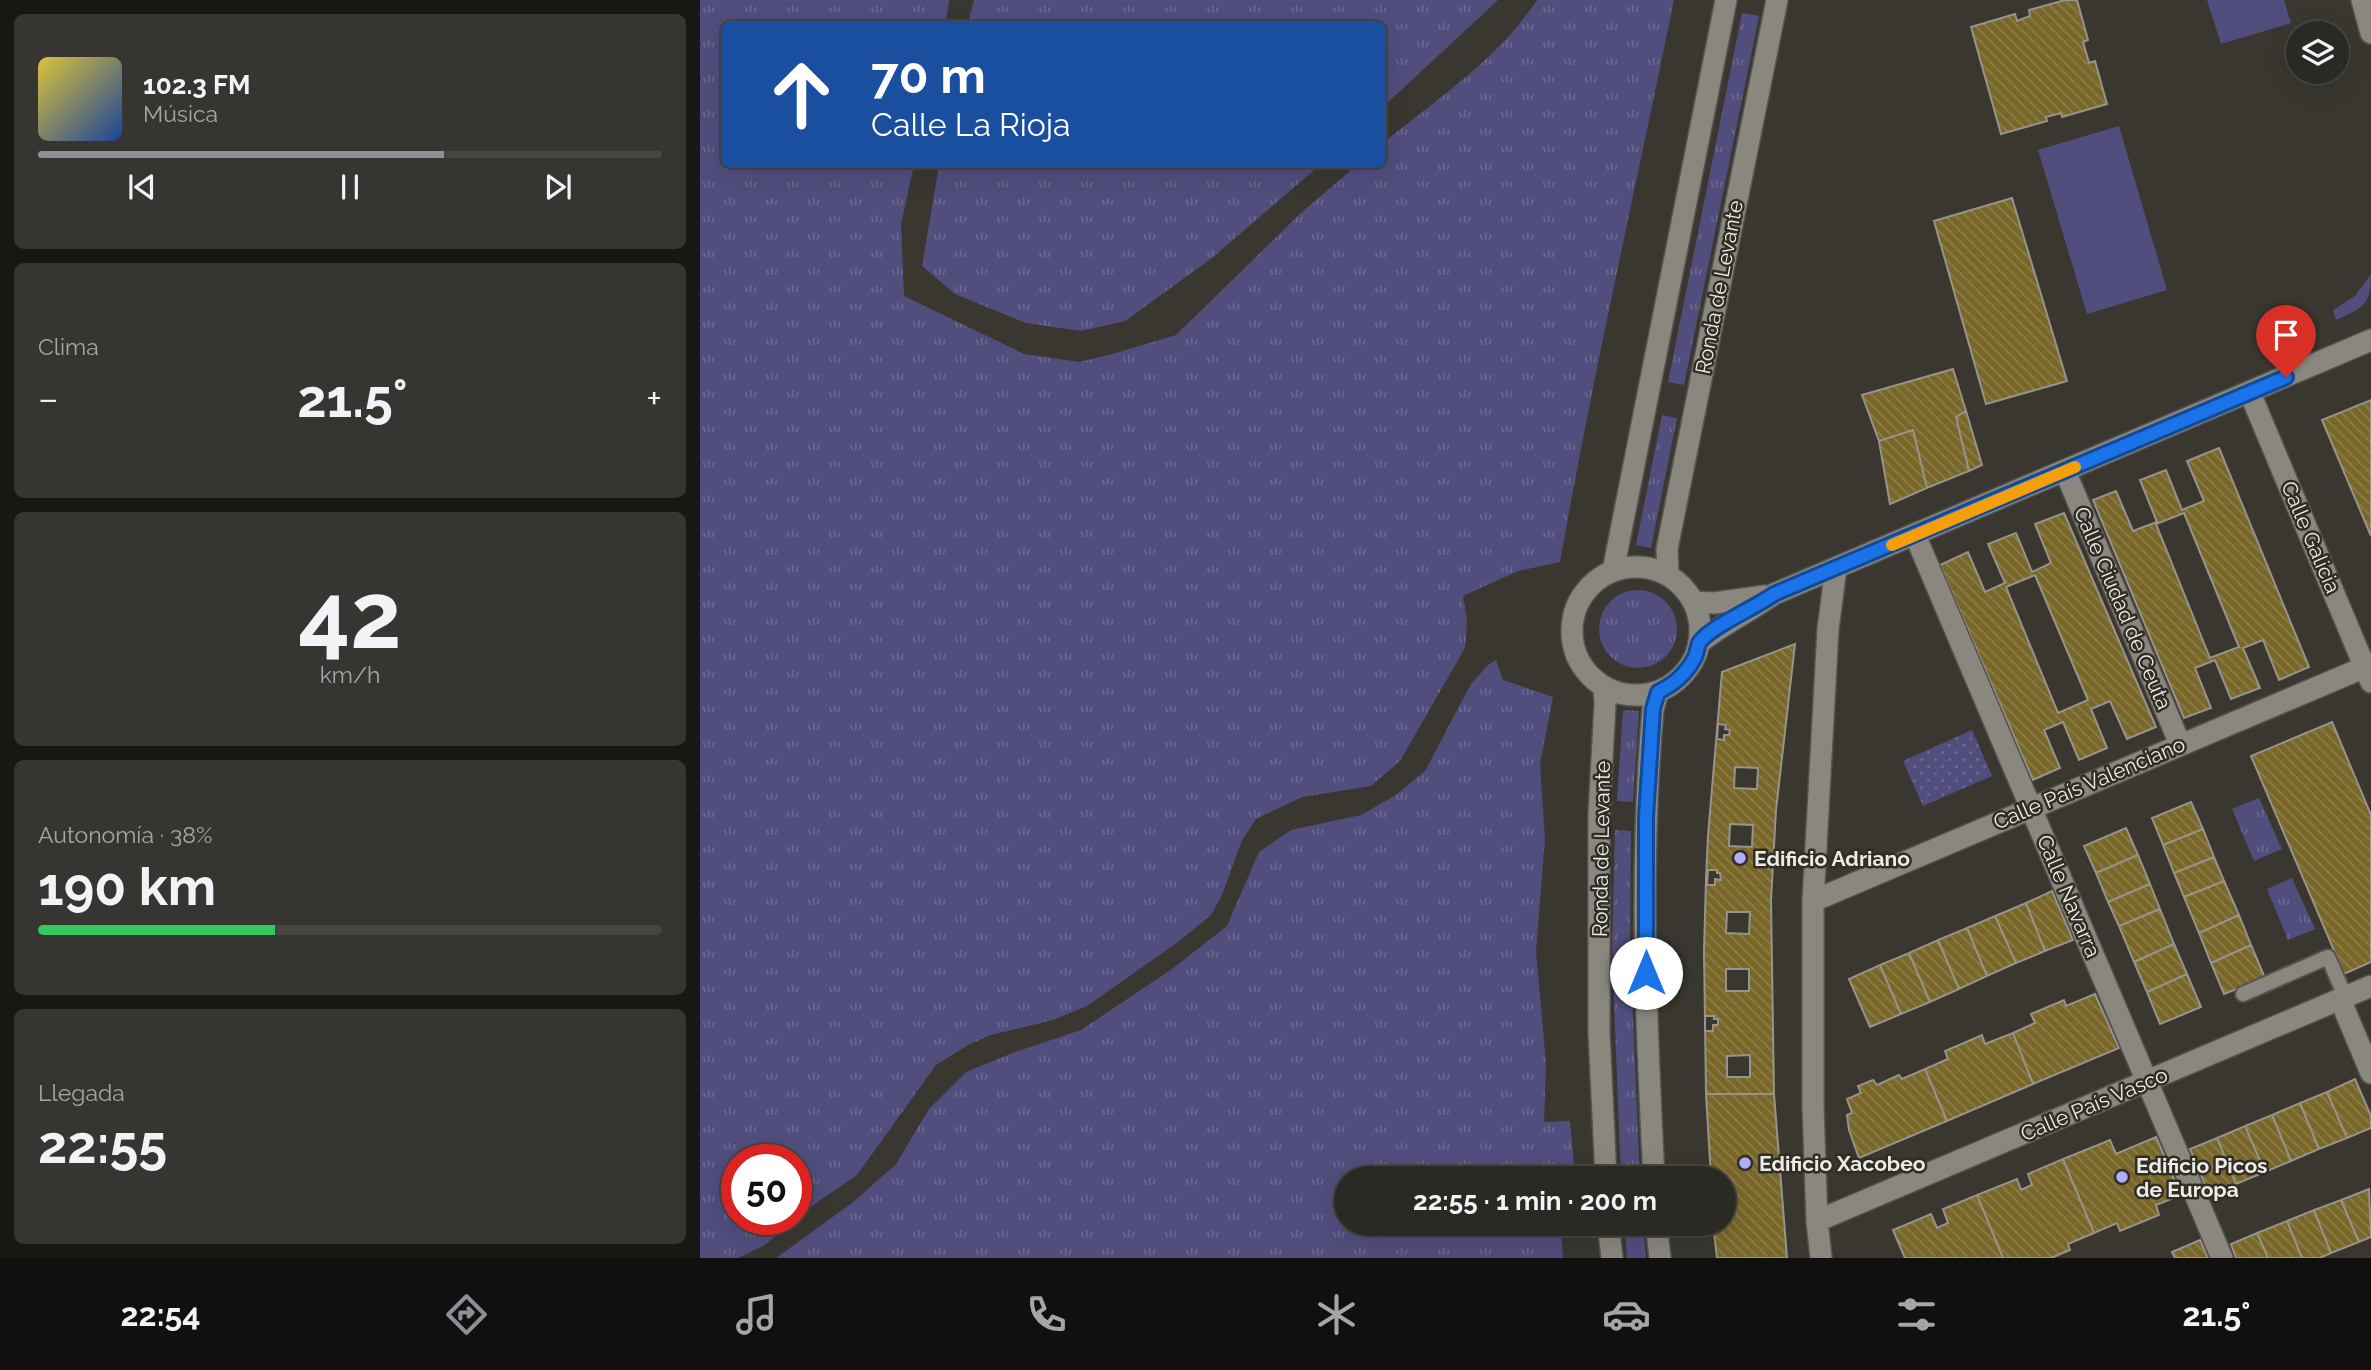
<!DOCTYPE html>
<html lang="es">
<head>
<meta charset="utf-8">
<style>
	:root { --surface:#2b2924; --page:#373531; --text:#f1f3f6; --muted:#a6a6a6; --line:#474541; --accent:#8c9099 }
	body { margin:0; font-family:Raleway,sans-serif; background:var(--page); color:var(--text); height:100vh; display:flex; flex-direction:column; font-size:26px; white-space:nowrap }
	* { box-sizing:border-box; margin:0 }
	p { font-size:23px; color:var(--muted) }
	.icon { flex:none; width:38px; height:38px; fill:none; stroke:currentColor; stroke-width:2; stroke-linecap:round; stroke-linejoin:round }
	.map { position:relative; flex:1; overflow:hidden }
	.side { display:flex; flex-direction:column; gap:14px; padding:14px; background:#181714; width:700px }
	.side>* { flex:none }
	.hud { position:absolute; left:21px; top:21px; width:665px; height:147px; border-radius:10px; box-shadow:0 7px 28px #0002,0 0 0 2px var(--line); background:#1a4fa0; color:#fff; overflow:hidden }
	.fabs { position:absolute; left:1586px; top:21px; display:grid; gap:14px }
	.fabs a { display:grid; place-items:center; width:63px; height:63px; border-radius:50%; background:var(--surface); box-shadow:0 7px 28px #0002,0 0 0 2px var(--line); font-size:35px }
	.speed { position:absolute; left:21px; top:1144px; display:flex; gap:14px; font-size:35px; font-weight:700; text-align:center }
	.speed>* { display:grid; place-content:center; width:91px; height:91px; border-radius:50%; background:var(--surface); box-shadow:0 7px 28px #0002,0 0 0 2px var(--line); line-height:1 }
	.speed .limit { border:10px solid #d22; background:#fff; color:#111 }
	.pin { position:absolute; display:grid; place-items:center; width:60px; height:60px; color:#fff; margin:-72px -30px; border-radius:50% 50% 50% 0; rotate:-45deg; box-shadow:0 0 7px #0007 }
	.pin .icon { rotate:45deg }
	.me { position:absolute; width:77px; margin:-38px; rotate:0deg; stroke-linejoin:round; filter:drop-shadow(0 0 5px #0008) }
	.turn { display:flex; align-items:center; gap:24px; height:147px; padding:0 35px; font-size:32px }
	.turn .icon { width:91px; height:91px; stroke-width:2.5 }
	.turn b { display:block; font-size:49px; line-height:60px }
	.big { font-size:52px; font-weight:700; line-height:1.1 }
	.side .widget { flex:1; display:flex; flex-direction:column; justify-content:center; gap:10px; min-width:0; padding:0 24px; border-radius:10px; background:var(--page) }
	.side .dial { align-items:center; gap:0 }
	.dial b { font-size:91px; line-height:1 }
	.song { display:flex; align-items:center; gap:21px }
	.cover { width:84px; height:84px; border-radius:10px; background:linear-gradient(135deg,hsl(50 70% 55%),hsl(220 70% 35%)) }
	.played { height:7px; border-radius:4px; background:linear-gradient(90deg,var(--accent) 65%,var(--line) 65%) }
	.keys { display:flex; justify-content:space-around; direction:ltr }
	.heat { display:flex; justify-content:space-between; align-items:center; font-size:38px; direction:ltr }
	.charge { height:10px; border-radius:5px; background:linear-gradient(90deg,#34c759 38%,var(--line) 0) }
	.trip { position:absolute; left:634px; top:1166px; width:402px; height:70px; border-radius:35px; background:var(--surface); box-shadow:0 7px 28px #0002,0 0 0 2px var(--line); font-weight:700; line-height:70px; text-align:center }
	.dock { display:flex; height:112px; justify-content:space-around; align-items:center; background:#11100e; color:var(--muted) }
	.dock .icon { width:49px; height:49px }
	.dock .active { color:var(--accent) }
	.dock b { font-size:32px; color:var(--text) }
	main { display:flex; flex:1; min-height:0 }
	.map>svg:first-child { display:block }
	.grass { fill:url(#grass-tufts) }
	.park { fill:url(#park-dots) }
	.pitch { fill:#514e7e }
	.building { fill:url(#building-back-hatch); stroke:#96948b; stroke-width:2; fill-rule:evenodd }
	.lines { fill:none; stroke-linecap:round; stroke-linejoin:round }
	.lane-casing { stroke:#55534e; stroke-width:18 }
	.street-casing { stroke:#55534e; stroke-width:24 }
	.secondary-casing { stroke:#55534e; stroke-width:24 }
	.lane { stroke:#8a877f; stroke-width:14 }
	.street { stroke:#8a877f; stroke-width:21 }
	.secondary { stroke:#8a877f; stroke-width:21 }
	.route-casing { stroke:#114b97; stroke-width:18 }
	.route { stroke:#1a73e8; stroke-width:12 }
	.slow { stroke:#f59e0b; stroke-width:12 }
	.poi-dot { fill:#b0adfa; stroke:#2f2d26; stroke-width:2.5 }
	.labels { text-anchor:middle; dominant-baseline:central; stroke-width:5; stroke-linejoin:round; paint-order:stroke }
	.street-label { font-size:21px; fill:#ecebe6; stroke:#2f2d26 }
	.poi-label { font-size:21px; font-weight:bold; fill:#ecebe6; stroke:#2f2d26; text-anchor:start }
</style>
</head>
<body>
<main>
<section class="side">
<div class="widget">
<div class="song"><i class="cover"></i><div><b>102.3 FM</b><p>Música</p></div></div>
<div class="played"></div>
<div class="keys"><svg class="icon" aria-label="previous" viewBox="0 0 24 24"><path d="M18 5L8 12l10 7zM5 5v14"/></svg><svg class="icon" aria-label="pause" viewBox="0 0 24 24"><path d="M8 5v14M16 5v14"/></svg><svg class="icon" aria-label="next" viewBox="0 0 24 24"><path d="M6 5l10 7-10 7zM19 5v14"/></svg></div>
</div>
<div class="widget"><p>Clima</p>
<div class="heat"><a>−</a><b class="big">21.5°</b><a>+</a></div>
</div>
<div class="widget dial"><b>42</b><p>km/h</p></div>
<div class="widget"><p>Autonomía · 38%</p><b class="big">190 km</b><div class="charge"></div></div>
<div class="widget"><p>Llegada</p><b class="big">22:55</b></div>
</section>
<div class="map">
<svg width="1671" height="1258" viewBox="0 0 1671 1258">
	<defs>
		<pattern id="grass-tufts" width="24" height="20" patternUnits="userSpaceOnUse" patternTransform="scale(1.75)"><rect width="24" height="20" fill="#514e7e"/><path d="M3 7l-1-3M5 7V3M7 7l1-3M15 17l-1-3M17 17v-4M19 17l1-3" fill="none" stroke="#6a6890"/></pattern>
		<pattern id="park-dots" width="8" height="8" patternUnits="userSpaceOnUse" patternTransform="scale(1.75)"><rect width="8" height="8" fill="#514e7e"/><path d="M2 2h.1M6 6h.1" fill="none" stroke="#6a6890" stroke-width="1.8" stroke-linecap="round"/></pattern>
		<pattern id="building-back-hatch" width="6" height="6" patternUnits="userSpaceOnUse" patternTransform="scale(1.75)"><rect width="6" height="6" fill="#796729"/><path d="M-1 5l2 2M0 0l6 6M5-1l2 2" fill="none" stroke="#8c7d48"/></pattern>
	</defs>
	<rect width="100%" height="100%" fill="#393730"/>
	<path class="grass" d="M0,0H249L246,24H24V164L214,165L201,224L204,296L324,354L380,362L416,353L476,335L601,213L657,165L682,164L683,143C737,99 798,59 837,0H974C936,187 893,374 860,562L818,571L763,596L767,622L765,648L700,761L671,786L602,797L556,819L542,840L522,895L511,915L478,942L387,1006L353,1020L291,1035L268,1045L236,1065L157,1175L96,1217V1160H37V1220H94L65,1245L38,1258H0Z
		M274,0H798L683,107L682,24H268Z
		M1042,13L1059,16L984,385L968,382Z
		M239,165V164L620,165L512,258L425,321L381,331L326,323L255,294L222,266Z
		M1671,274C1671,305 1663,308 1636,320L1633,310L1655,296Z
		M962,415L977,418L951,548L936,545Z
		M899 629a39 39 0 1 1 78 0a39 39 0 1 1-78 0Z
		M796,660L803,680L853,697L840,764L845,840L836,951L846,1063L844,1122L870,1121L874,1166L857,1169V1178H646V1223H860L863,1258H76L152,1203L196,1164L229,1109L266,1072L315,1052L381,1030L472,969L527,926L559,852L591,830L661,815L696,795L725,771L771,684L788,665Z
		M923,710L939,711L933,802L917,801Z
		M1559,798L1582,849L1554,861L1532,809Z
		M915,830L931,831L930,950L940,1178H921L912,952Z
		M1592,878L1615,929L1588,940L1567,889Z
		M924,1223H943L946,1258H927Z"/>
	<path class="park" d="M1272,730L1292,776L1223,806L1203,761Z"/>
	<path class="pitch" d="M1507,0H1584L1591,23L1521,44Z
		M1419,126L1467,290L1387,314L1338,150Z"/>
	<path class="building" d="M1365,0H1377L1388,40L1383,42L1389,63L1395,61L1407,104L1362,117L1361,113L1346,117L1347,121L1301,134L1271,27L1315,14L1317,21L1330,16L1329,10Z
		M1312,198L1367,381L1286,404L1234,221Z
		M1253,369L1266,411L1256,417L1269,471L1227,488L1213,430L1179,441L1162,395Z
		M1671,400V536L1622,420Z
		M1266,411L1282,465L1269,471L1256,417Z
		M1213,430L1227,488L1190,504L1179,441Z
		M1519,448L1609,667L1579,680L1563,640L1543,648L1560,688L1531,699L1515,660L1495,668L1511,708L1484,718L1393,500L1416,491L1433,531L1457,522L1440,480L1466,470L1482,510L1504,501L1487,461ZM1484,513L1539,647L1510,658L1456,524Z
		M1364,513L1456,727L1427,739L1410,701L1391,709L1407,748L1379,760L1363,722L1344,730L1360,768L1333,780L1240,565L1268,552L1285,592L1305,583L1288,544L1316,533L1332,572L1351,563L1335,524ZM1335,575L1388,700L1358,713L1306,587Z
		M1095,644L1076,810L1071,900L1074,1094H1006L1004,951L1006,879L1008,835L1022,672ZM1018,724L1026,725L1025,729L1030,730L1029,735H1024V740L1017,739ZM1035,767L1058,768L1057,789L1034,788ZM1030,824L1053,825L1052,847L1029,846ZM1008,870H1017V873H1020L1021,880L1015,879V885H1007ZM1027,912H1050L1049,934L1026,933ZM1026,969H1049V991H1026ZM1005,1016H1014V1019H1018V1025H1013V1031H1005ZM1050,1055V1077H1027V1056Z
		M1632,722L1671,815V962L1644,974L1551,756Z
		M1491,802L1503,829L1463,845L1452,818Z
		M1426,828L1438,855L1396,873L1384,846Z
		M1503,829L1514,857L1474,873L1463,845Z
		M1438,855L1450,884L1408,902L1396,873Z
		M1514,857L1524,881L1484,897L1474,873Z
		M1524,881L1539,915L1499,933L1484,897Z
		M1450,884L1460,909L1419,926L1408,902Z
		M1352,891L1373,940L1345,951L1326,903Z
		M1326,903L1345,951L1316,963L1295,916Z
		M1460,909L1474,944L1434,962L1419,926Z
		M1539,915L1551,945L1511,963L1499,933Z
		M1295,916L1316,963L1287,976L1267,928Z
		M1267,928L1287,976L1259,989L1238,940Z
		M1238,940L1259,989L1230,1002L1209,953Z
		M1474,944L1487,974L1447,992L1434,962Z
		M1551,945L1565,978L1524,994L1511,963Z
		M1209,953L1230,1002L1201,1014L1180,965Z
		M1180,965L1201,1014L1170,1027L1149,979Z
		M1487,974L1501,1007L1460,1024L1447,992Z
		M1395,994L1419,1048L1333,1084L1313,1033L1335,1023L1331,1014L1364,1000L1366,1006Z
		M1313,1033L1333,1084L1247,1121L1225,1069L1248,1059L1245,1051L1282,1035L1285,1044Z
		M1225,1069L1247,1121L1159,1158L1149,1130L1147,1115L1152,1113L1147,1099L1161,1093L1158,1086L1173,1080L1177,1085L1199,1075L1202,1079Z
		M1655,1079L1671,1116V1128L1647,1138L1627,1092Z
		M1627,1092L1647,1138L1619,1149L1600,1103Z
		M1006,1094H1074L1087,1258H1017L1013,1223H1024V1178H1011Z
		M1600,1103L1619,1149L1591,1161L1572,1115Z
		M1572,1115L1591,1161L1565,1172L1545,1126Z
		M1545,1126L1565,1172L1536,1184L1517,1138Z
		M1456,1137L1481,1195L1456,1205L1459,1215L1420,1231L1417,1223L1394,1233L1363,1159L1410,1140L1416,1154Z
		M1517,1138L1536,1184L1509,1195L1490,1149Z
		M1363,1159L1394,1233L1368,1244L1370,1250L1351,1258H1303L1277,1195L1317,1179L1321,1190L1332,1185L1328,1174Z
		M1669,1189L1671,1237L1659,1242L1641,1200Z
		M1277,1195L1303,1258H1205L1193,1230L1231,1214L1237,1228L1248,1223L1243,1209Z
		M1641,1200L1659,1242L1631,1253L1614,1210Z
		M1614,1210L1631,1253L1620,1258H1602L1587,1221Z
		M1587,1221L1602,1258H1568L1557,1233Z
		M1557,1233L1568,1258H1536L1531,1244Z
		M1500,1240L1508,1258H1475L1472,1252Z"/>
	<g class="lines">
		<g class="lane-casing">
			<path id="lane" d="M1543,994L1628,957L1645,996"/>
		</g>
		<g class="street-casing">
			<path id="street" d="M1550,393L1671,682
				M1365,471L1480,744
				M1215,535L1522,1258
				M994,602L1014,603L1065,596
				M999,643C1024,623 1049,612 1074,594L1671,340
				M1113,901L1665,667
				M1640,999L1671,1073
				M1117,1221L1671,986
				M1121,1258L1117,1221L1113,1106V901L1128,629L1136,568"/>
		</g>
		<g class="secondary-casing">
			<path id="secondary" d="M1662,0L1671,33
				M872 631a64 64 0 1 1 128 0a64 64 0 1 1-128 0Z
				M913,571L1026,0
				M968,575L967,549L1077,0
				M904,687L905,704L899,814V1033L906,1178
				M954,1178C946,1022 939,865 953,709L958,692
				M908,1223L912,1258
				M956,1223L960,1258"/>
		</g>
		<use href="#lane" class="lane"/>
		<use href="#street" class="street"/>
		<use href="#secondary" class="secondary"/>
	</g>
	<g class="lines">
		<g class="route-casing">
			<path id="route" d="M946,973V817L953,709L958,692C974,684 985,675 994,659C997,654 997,648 999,643C1009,627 1057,607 1074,594L1586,377"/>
		</g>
		<use href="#route" class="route"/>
		<path class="slow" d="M1192,545L1375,467"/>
	</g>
	<g class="poi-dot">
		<circle cx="1040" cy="858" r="7"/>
		<circle cx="1045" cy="1163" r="7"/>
		<circle cx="1422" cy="1177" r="7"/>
	</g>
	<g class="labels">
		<g class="street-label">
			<text transform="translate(1019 287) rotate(-79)">Ronda de Levante</text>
			<text transform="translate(1611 537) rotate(67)">Calle Galicia</text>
			<text transform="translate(1423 608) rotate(67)">Calle Ciudad de Ceuta</text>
			<text transform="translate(1389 783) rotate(-23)">Calle País Valenciano</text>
			<text transform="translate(901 849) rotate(-89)">Ronda de Levante</text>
			<text transform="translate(1369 896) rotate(67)">Calle Navarra</text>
			<text transform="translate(1394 1104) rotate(-23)">Calle País Vasco</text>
		</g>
		<g class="poi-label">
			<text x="1054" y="858">Edificio Adriano</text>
			<text x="1059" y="1163">Edificio Xacobeo</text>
			<text x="1436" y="1165">Edificio Picos<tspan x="1436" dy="24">de Europa</tspan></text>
		</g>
	</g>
</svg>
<div class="fabs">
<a><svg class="icon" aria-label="layers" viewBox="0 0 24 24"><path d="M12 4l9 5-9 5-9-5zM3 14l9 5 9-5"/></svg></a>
</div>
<div class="speed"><div class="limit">50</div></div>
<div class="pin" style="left:1586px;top:377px;background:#d93025"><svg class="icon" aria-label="arrive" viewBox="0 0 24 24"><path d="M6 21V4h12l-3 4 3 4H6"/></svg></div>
<svg class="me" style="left:946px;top:973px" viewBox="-20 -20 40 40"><circle r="19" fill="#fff"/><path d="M0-13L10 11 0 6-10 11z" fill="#1a73e8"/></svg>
<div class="trip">22:55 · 1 min · 200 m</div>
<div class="hud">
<div class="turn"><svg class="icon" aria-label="ahead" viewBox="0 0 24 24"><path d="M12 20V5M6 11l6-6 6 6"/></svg><div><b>70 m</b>Calle La Rioja</div></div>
</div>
</div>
</main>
<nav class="dock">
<b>22:54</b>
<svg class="icon active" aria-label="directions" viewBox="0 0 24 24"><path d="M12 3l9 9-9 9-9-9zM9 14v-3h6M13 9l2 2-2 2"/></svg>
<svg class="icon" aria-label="music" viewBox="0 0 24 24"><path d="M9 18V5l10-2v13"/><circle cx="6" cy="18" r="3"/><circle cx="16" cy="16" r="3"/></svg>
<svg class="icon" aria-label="phone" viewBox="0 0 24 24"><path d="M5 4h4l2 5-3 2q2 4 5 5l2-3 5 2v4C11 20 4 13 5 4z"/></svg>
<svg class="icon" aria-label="climate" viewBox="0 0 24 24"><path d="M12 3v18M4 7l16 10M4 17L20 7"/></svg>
<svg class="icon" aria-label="car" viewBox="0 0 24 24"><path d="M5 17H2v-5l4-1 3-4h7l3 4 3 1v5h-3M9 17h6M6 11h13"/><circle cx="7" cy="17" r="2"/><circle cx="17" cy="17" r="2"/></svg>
<svg class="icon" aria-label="filters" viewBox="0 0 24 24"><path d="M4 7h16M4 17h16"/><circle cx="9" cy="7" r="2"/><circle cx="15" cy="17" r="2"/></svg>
<b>21.5°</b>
</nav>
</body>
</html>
